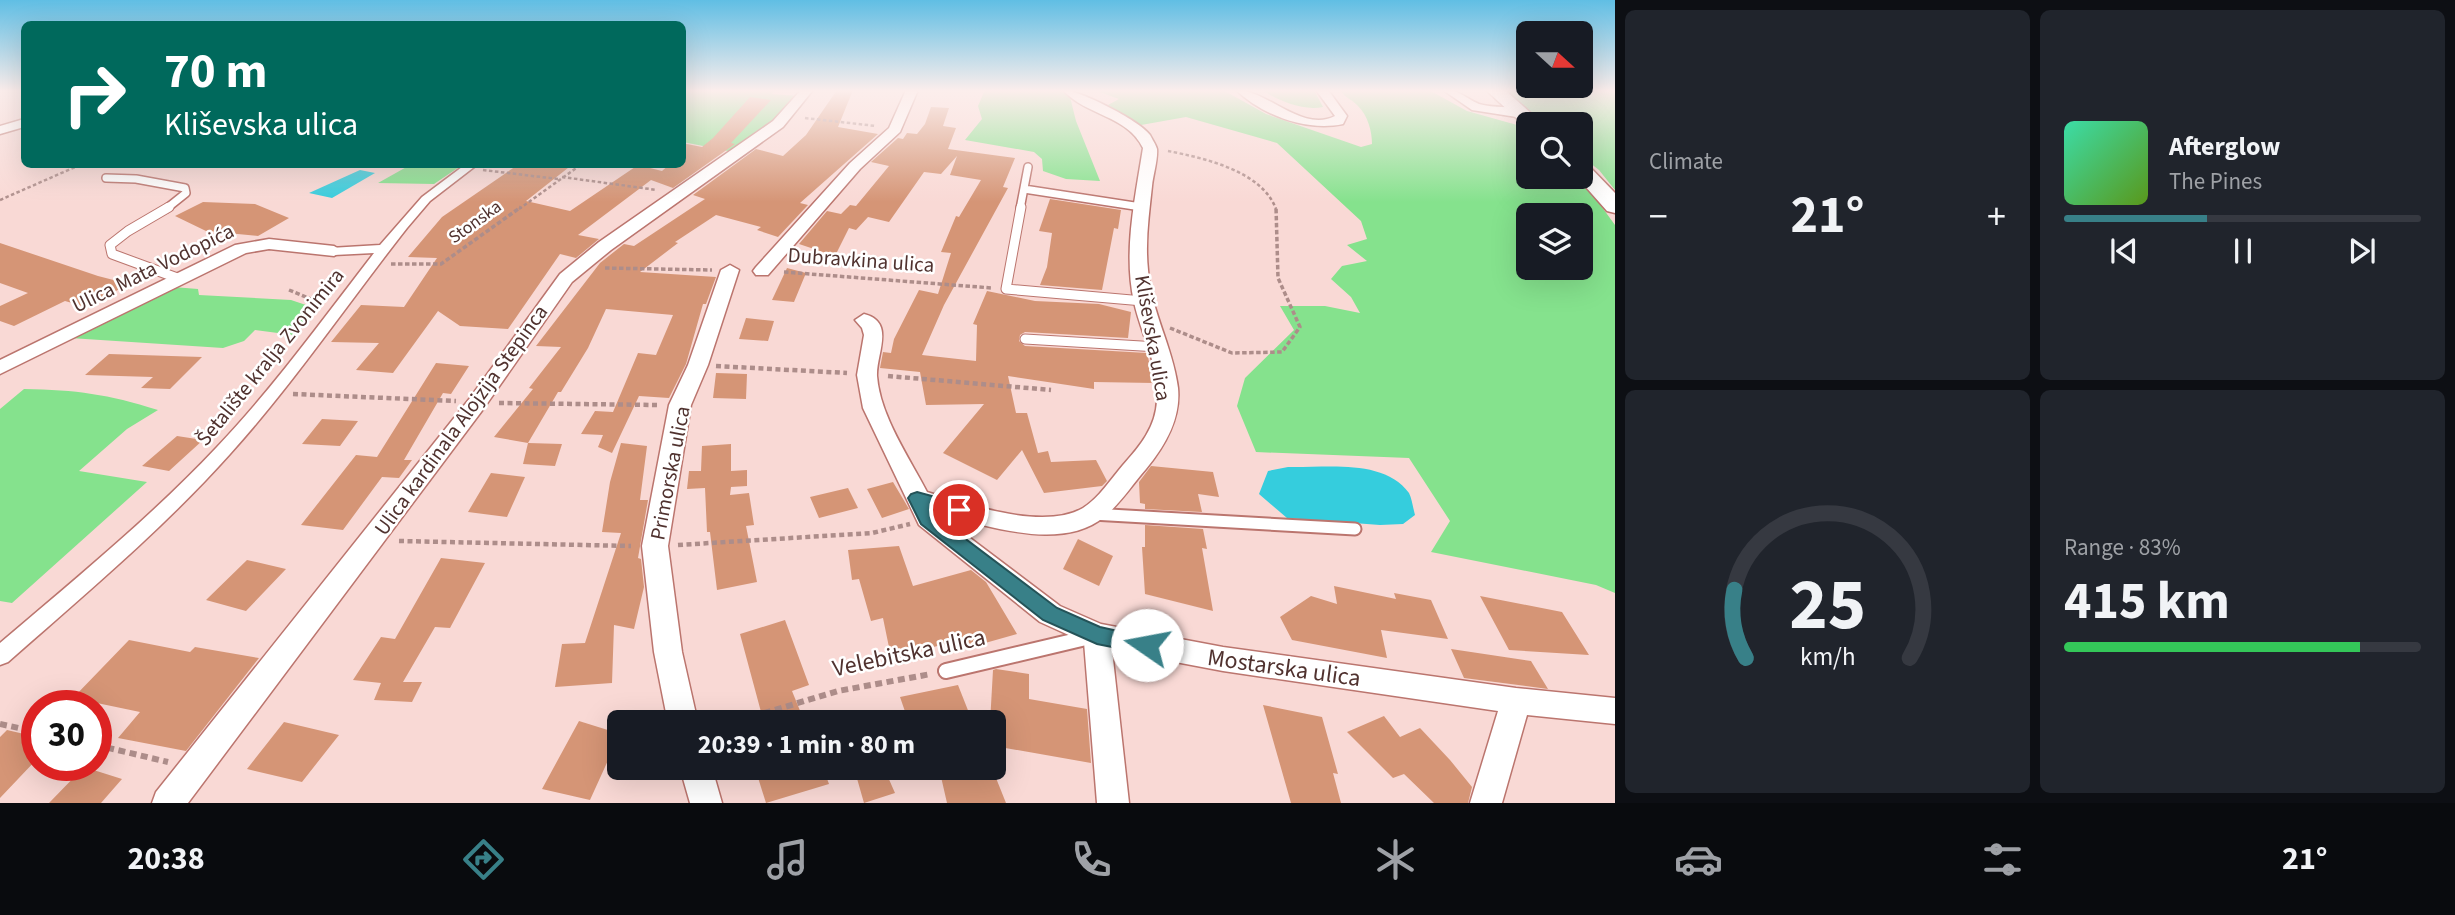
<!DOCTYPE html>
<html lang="en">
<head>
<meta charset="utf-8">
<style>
	:root { --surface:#171b24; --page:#20242c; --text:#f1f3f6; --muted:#9ea1a6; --line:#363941; --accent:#388088 }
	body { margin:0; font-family:"Source Sans 3",sans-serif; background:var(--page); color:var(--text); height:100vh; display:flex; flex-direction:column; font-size:26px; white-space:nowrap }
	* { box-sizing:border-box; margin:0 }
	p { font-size:23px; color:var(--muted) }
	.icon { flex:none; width:38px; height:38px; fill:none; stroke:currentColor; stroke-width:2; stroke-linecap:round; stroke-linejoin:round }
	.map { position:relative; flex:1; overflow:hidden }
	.side { display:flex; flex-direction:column; gap:10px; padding:10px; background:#0d0f14; width:840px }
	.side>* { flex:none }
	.banner { position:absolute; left:21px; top:21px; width:665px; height:147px; border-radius:10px; box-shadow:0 7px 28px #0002; background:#00695c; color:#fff; overflow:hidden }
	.needle { width:46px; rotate:111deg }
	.fabs { position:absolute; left:1516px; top:21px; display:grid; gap:14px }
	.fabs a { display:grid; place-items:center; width:77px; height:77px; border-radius:10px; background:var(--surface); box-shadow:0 7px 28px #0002; font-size:35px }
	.speed { position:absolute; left:21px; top:690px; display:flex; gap:14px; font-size:35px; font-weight:700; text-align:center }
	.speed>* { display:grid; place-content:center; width:91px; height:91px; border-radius:50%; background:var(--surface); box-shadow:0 7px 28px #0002; line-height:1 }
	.speed .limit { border:10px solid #d22; background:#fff; color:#111 }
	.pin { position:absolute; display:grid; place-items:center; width:60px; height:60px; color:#fff; margin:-30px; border:4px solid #fff; border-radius:50%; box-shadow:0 2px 7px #0007 }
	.me { position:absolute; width:77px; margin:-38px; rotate:282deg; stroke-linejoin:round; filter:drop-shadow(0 0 5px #0008) }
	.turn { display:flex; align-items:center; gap:24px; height:147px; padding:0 28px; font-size:32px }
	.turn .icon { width:91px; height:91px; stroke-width:2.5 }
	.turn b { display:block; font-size:49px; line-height:60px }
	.big { font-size:52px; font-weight:700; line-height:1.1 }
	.side .tile { flex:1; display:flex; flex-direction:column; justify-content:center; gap:10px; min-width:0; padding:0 24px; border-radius:10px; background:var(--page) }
	.side .dial { align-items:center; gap:0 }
	.dial svg { height:182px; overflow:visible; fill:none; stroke:var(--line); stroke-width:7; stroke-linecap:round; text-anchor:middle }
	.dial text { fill:var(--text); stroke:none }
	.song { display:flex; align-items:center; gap:21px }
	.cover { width:84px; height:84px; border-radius:10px; background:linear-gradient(135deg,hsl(160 70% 55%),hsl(90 70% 35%)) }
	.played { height:7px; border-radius:4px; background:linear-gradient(90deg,var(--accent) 40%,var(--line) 40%) }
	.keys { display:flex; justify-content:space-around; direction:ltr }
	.heat { display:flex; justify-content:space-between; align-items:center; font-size:38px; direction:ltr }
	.charge { height:10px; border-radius:5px; background:linear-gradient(90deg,#34c759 83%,var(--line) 0) }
	.side .tiles { flex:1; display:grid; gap:10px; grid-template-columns:repeat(2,1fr) }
	.trip { position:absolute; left:607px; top:710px; width:399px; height:70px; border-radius:10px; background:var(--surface); box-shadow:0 7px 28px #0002; font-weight:700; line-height:70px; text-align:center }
	.tab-bar { display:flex; height:112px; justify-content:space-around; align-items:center; background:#090b0e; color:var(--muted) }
	.tab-bar .icon { width:49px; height:49px }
	.tab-bar .active { color:var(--accent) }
	.tab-bar b { font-size:32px; color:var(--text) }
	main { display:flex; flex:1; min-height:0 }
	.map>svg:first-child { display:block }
	.green { fill:#85e28d; fill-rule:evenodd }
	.water { fill:#35cddd }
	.building { fill:#d59576 }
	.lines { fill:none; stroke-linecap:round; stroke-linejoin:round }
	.service-far3-casing { stroke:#bb756e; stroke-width:10 }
	.service-far2-casing { stroke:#bb756e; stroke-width:11 }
	.service-far1-casing { stroke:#bb756e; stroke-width:15 }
	.service-casing { stroke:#bb756e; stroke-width:18 }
	.pedestrian-casing { stroke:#bb756e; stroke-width:3 }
	.minor-casing { stroke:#bb756e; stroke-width:3 }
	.secondary-casing { stroke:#bb756e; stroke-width:3 }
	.path-far3 { stroke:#ad8d8a; stroke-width:2.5; stroke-dasharray:3.5 2.5; stroke-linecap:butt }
	.path-far2 { stroke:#ad8d8a; stroke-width:3.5; stroke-dasharray:4.5 2.5; stroke-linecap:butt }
	.path-far1 { stroke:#ad8d8a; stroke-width:4.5; stroke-dasharray:5 3.5; stroke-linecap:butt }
	.path { stroke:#ad8d8a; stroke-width:6; stroke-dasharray:7 4.5; stroke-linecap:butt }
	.service-far3 { stroke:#fff; stroke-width:7 }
	.service-far2 { stroke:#fff; stroke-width:9 }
	.service-far1 { stroke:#fff; stroke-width:11 }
	.service { stroke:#fff; stroke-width:14 }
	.pedestrian { fill:#fff; fill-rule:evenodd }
	.minor { fill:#fff; fill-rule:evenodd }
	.secondary { fill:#fff; fill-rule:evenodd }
	.route { fill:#388088; stroke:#245358; stroke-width:2 }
	.labels { text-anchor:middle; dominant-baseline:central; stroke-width:5; stroke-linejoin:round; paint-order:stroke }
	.far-street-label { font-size:18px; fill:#50322f; stroke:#fff }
	.street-label { font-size:21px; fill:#50322f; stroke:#fff }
	.near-street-label { font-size:24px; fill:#50322f; stroke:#fff }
</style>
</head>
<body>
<main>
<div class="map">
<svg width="1615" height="803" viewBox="0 0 1615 803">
	<rect width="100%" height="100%" fill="#f9d9d5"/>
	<path class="green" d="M682,90H775L772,94L798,96L774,123L733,152L683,142Z
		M985,90H1060L1070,97L1076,121L1100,181L1066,179L1043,171L1042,159L1034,152L965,140L982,119L978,106Z
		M1094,90H1223L1266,114L1361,147L1372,144C1372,131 1368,116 1358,106C1352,99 1345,98 1340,90H1429L1467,111L1528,128V177H1580L1615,225V593L1596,585L1431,552L1450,521L1409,458L1256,452L1237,406L1245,378L1294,330L1280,306H1325L1360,313L1351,297L1331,279L1342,266L1367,261L1347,245L1367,239L1361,221L1277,143L1186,117L1141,125L1108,105L1119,99ZM1528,215H1580V268H1528Z
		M1262,90H1314L1323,107C1302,111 1279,101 1262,90Z
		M1502,90H1615V190L1599,170L1580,155V124H1543Z
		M410,165V164L462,165L434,184L378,183Z
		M173,287L198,289L199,295L291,300L315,308L293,335L255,330L244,341L223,348L70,338Z
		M24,389C77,390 107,394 158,410L127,429L79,471L147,482L12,603L0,601V409Z"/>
	<path class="water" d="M360,170L375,173L332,198L309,193Z
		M1288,467C1325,468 1384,458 1409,493C1412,499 1413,508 1415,515L1403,524L1380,525L1287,518L1259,494L1268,471Z"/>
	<path class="building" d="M837,90H853L838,127L878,134L800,203L808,205L778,237L757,230L761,227L716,215L675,242L678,243L640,272L716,277L706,304H703L686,364L669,398L639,396L612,453L598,447L603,435L581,434L595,411L613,412L638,353L656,355L673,315L606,309L588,348L561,392H558L528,443L494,437L533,389L529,388L561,347L536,346L600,263L624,244L634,246L705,199L693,195L756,149L783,156L806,135Z
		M750,97L771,100L731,143L735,144L673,188L651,180L578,235L599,239L576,258L560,254L508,329L460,326L438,311L393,373L356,370L379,343L331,342L361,305L404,307L437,258L408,257L442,217L519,164H573L526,201L570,211L638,165L662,171L670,164H682V143L702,147L713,138Z
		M931,107L949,108L943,126L956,128L948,149L1015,158L1003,187L1008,188L944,305L922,355L976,361L977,325L973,324L987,291L1035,301L1099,304L1131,312L1128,338L1025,332L1020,335L1019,341L1025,346L1147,353L1154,383L1094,382V389L1008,376L1016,413H1027L1038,453L1048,451L1051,462L1096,460L1107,481L1102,486L1044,493L1022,450L997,480L943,453L984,404L926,405L920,372L880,368L883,352L891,353L894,339L919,290L938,294L951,253L941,252L956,216L959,217L981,180L950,175L957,156L941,174L924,172L889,222L868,217L856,230L849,228L835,256L799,244L827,211L841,214L850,205L856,206L889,166L871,162L898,138L903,139L907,133L917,134L925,124Z
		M1050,199L1121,210L1118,229L1114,228L1102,290L1040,285L1047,267L1052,233L1039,231Z
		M203,202L255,204L289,218L258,236L206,231L175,216Z
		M0,243L98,276L129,284L86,307L65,301L14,326L0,321V306L28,293L0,283Z
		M787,268L806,273L794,302L772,300Z
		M746,318L774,321L768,341L739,339Z
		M109,354L202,357L170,389L141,388L153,377L85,375Z
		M436,363L469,366L451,394L443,393L404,460H412L399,478L382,477L343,530L301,525L356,455L377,457Z
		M716,373L747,374L746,399L713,398Z
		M322,419L358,421L340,446L302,444Z
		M177,436L203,440L169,471L142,466Z
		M528,443L562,444L555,466L523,464Z
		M621,443L647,446L640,500H648L638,558L641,559L644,587L634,629L614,625L612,683L555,687L562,644L585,643L621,533L602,532L610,482Z
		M731,444V471L747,470V486L731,487L730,495L749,493L754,525L746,526L757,582L717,590L710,532H707L705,488L687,489L689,471H701L702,446Z
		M1151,466L1213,472L1219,497L1198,494L1202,512L1145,509V504L1140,503L1139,482Z
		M491,473L525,477L507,517L468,512Z
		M893,482L909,509L882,518L867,489Z
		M848,488L858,508L819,518L810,497Z
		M1145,525L1203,529L1207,549L1202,548L1213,611L1145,594L1142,547H1145Z
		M1078,539L1113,556L1099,586L1063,569Z
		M899,546L913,586L971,570L986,582L1017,634L971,647L967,639L891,657L883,618L871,621L859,579L852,580L848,550Z
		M441,558L485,563L450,628L435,627L403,682H422L412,702L374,700L381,683L353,680L381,637L395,639Z
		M247,560L286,569L246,611L206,600Z
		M1334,586L1396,599L1394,593L1431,600L1448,639L1381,630L1387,658L1292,640L1280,617L1311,596L1337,604Z
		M1480,596L1562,612L1589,655L1509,650Z
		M785,620L809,685L792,691L805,723H764L740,634Z
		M129,640L190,652L195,647L259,658L186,751L118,738L140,712L73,698Z
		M1451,649L1531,661L1548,689L1464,678Z
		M996,669L1029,674V699L1087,709L1091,763L994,746V723H990L993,670Z
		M958,685L973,723H909L900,697Z
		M1263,705L1322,717L1338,774L1333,773L1341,803H1291Z
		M1384,716L1400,737L1420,728L1450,760L1472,787L1468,803H1434L1404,774L1393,778L1347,732Z
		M579,721L611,731L610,756L590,800L542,789Z
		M284,722L339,735L302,782L247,769Z
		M7,730L37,737V759L0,798V737Z
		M84,767L122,779L101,803H49Z
		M755,768H823L829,784L766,803Z
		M854,768H884L895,793L864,803Z
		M939,768H992L1006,803H947Z"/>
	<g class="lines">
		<g class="service-far3-casing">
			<path id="service-far3" d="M106,178L136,179L185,188L186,193L166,209
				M1024,189L1141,207
				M1020,209L1028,167"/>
		</g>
		<g class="service-far2-casing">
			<path id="service-far2" d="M169,207L128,231L110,245L112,254L180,279
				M1021,207L1006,289L1143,301
				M1025,339L1158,347"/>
		</g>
		<g class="service-far1-casing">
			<path id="service-far1" d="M1092,514L1355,529"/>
		</g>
		<g class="service-casing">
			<path id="service" d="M946,671L1090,637"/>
		</g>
		<g class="pedestrian-casing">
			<path id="pedestrian" d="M466,164H478L430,201L407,228C348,303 294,383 230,454C162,530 84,595 8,662L0,665V643C74,580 150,518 217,447C274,387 323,319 374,253L334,255L330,254V248L380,245L422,197Z"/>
		</g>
		<g class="minor-casing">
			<path id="minor" d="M801,90H813L783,127L611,250L572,282L484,408L188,803H152L156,792L470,398L560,274L599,242L773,121Z
				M906,90H918L900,132L860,169L768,275H756L753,271L756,267L850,163L889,128Z
				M1063,90C1079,90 1139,120 1150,135C1152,139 1156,145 1157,149C1158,160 1153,175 1152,186C1149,214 1145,242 1148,270C1151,312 1173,347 1178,388C1181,419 1165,446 1146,469C1132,485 1120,504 1104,517C1071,544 1020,534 982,525C968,522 949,514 937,513L1060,606L1101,624L1223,647L1516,688L1615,698V724L1527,715L1502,803H1470L1498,711L1223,671L1112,650L1129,803H1097L1084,642L1040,622L919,525L863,408L857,375L864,335L862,328L855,320L864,314C896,322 876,354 877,376C880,416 909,457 927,492C968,504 1043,531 1083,508C1099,498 1111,479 1123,465C1140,446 1156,427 1157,400C1160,366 1141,335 1134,302C1123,252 1135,198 1143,148C1127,115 1086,116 1063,90Z
				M1236,90C1268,90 1302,133 1335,116L1316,90H1328L1347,116L1343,124C1307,132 1262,115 1236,90Z
				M1443,90C1460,90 1465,98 1479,104C1495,109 1516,104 1529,114L1523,118L1472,110Z
				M24,119V127L0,134V126Z
				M269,239L334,246L342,251L334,256L269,249L246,253L0,374V360L235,245Z
				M730,265L739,270L708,365L691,405L668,546L682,652L698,723H668L654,652L642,546L669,405L688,365L721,270Z
				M680,768H712L722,803H690Z"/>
		</g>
		<g class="secondary-casing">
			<path id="secondary" d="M1486,90H1505L1543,124H1528L1527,128Z
				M1580,162L1587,164L1615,193V213L1607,211L1577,177H1580Z"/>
		</g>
		<path class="path-far3" d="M805,118L876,126
			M1168,151C1204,158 1262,171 1276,209
			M483,170L558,179
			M562,177L657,190
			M0,200L82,164
			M519,209L582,164"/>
		<path class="path-far2" d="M391,264H441L521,207
			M605,268L712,270
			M784,272L992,288
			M289,290L323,304
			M1170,328L1232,353L1282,352L1300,327L1278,278L1276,207"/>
		<path class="path-far1" d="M716,366L847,373
			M888,376L1051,390
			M293,394L456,401
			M499,403L658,405
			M399,541L631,546
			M678,545L872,533L910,524"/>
		<path class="path" d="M731,723L838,691L931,674
			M0,724L37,732
			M96,745L168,762"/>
		<use href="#service-far3" class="service-far3"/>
		<use href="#service-far2" class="service-far2"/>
		<use href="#service-far1" class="service-far1"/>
		<use href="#service" class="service"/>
		<use href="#pedestrian" class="pedestrian"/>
		<use href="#minor" class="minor"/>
		<use href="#secondary" class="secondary"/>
	</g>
	<linearGradient id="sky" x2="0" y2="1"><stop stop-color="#60bee4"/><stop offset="0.45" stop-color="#fceeec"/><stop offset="1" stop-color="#fceeec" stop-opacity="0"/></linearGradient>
	<rect width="1615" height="202" fill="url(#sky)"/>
	<path class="route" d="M917,492L965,505L968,510L965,514L959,516L931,509L934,515L1057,608L1100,627L1154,639L1157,645L1154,651L1147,654L1097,644L1043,620L921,524L908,498L911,494Z"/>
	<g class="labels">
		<g class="far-street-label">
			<text transform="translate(475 222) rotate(-36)">Stonska</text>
		</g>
		<g class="street-label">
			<text transform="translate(861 260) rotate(4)">Dubravkina ulica</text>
			<text transform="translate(153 268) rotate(-26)">Ulica Mata Vodopića</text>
			<text transform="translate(1153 338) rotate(80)">Kliševska ulica</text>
			<text transform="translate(270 357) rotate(-51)">Šetalište kralja Zvonimira</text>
			<text transform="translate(461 420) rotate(-54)">Ulica kardinala Alojzija Stepinca</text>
			<text transform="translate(670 473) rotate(-79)">Primorska ulica</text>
		</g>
		<g class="near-street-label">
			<text transform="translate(909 653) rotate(-12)">Velebitska ulica</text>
			<text transform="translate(1284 668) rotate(8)">Mostarska ulica</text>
		</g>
	</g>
</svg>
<div class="fabs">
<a><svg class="needle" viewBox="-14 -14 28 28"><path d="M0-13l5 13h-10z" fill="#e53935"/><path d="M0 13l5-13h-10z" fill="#9ea1a6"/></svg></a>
<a><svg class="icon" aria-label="search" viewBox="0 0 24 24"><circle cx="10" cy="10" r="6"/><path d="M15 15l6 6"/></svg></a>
<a><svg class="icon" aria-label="layers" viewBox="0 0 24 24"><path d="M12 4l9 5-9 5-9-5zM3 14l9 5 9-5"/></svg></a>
</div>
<div class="speed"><div class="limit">30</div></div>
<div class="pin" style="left:959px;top:510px;background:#d93025"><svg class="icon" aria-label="arrive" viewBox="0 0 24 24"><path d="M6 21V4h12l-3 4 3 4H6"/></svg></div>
<svg class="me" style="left:1147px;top:645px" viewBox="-20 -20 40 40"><circle r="19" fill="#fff"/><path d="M0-13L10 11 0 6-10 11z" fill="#388088"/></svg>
<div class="trip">20:39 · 1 min · 80 m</div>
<div class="banner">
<div class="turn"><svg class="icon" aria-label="right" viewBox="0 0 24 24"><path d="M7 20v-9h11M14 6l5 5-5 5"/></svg><div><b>70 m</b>Kliševska ulica</div></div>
</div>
</div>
<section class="side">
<div class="tiles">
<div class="tile"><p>Climate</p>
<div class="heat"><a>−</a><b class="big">21°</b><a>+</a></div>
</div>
<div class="tile">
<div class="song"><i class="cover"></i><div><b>Afterglow</b><p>The Pines</p></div></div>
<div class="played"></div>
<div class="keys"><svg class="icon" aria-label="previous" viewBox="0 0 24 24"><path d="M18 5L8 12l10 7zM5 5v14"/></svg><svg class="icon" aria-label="pause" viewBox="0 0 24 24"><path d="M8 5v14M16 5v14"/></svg><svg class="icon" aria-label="next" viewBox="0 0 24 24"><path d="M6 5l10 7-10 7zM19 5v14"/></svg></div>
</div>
<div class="tile dial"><svg viewBox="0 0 100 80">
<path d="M14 69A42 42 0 1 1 86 69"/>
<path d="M14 69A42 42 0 0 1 9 39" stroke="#388088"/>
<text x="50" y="56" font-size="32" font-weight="700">25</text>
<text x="50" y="72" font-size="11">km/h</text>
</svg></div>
<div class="tile"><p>Range · 83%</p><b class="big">415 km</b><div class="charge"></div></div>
</div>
</section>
</main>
<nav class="tab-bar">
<b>20:38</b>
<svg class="icon active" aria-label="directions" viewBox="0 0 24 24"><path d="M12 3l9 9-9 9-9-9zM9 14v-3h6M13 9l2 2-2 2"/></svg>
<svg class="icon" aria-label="music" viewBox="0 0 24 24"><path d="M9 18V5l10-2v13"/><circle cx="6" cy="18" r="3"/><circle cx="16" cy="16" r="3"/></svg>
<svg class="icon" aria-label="phone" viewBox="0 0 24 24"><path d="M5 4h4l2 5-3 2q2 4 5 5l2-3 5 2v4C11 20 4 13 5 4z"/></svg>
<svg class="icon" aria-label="climate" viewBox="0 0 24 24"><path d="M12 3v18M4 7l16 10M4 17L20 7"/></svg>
<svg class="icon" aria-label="car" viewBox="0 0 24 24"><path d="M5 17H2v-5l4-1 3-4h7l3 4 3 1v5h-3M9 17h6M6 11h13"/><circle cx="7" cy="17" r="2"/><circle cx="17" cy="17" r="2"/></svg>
<svg class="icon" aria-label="filters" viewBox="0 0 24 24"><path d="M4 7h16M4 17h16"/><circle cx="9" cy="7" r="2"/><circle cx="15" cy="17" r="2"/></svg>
<b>21°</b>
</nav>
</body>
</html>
